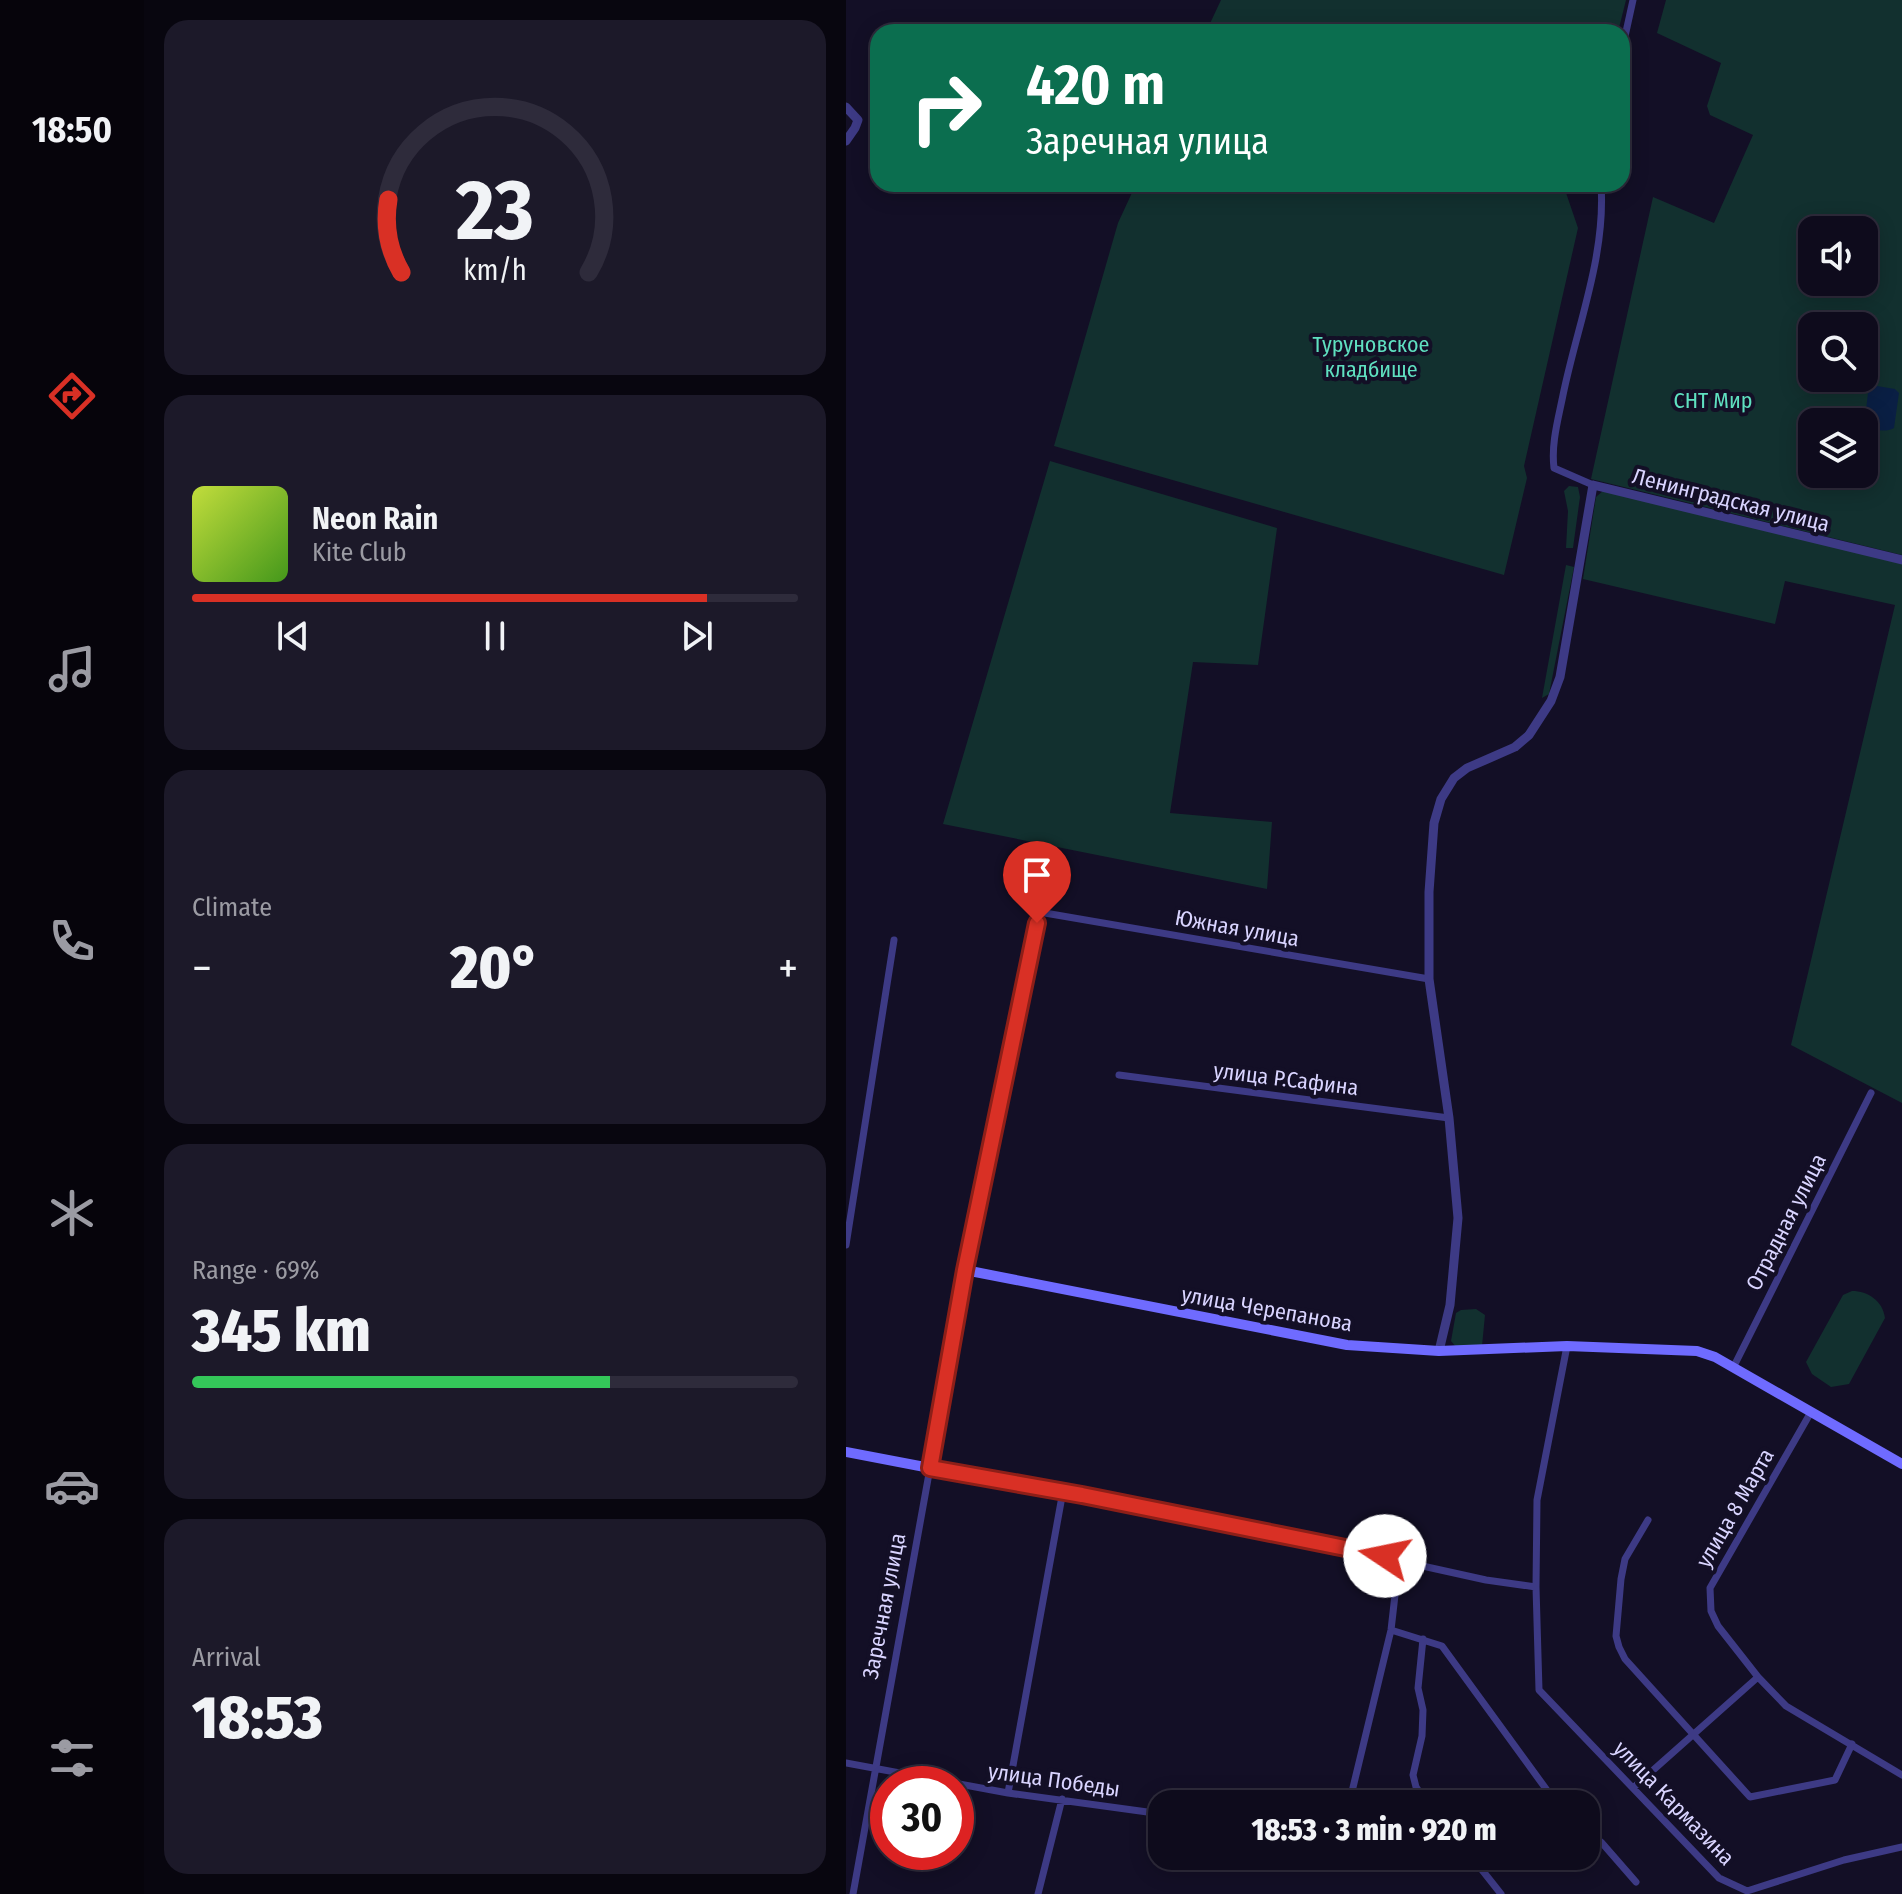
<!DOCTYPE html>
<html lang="en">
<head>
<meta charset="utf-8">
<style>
	:root { --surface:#0e0b1c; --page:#1c1929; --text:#f1f3f6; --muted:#9b9ba3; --line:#2e2b3b; --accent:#d93025 }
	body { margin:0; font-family:"Fira Sans Condensed",sans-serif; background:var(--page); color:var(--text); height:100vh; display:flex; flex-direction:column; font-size:30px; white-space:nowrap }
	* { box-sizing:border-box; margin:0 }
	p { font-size:26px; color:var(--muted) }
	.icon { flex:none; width:44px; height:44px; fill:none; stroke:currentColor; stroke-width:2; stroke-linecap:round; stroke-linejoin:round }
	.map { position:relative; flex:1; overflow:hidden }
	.sheet { display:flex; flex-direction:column; gap:20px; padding:20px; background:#08060f; width:702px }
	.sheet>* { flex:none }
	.guide { position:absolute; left:24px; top:24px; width:760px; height:168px; border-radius:24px; box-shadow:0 4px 20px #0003,0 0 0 2px var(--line); background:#0b6e4f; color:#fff; overflow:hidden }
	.controls { position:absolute; left:952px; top:216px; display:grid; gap:16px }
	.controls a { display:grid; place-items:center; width:80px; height:80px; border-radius:16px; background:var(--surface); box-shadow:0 4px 20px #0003,0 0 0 2px var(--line); font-size:40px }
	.speed { position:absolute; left:24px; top:1766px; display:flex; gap:16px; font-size:40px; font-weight:700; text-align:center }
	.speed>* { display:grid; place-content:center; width:104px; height:104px; border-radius:50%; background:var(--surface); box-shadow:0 4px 20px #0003,0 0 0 2px var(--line); line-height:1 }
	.speed .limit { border:12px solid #d22; background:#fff; color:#111 }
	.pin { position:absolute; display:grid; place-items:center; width:68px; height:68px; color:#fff; margin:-82px -34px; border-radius:50% 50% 50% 0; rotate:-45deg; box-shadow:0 0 8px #0007 }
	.pin .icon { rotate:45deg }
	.me { position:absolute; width:88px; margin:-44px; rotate:281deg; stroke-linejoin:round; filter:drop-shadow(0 0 6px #0008) }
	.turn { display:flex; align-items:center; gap:28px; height:168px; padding:0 24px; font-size:36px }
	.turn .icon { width:104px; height:104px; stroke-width:2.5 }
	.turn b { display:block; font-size:56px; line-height:68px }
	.big { font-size:60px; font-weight:800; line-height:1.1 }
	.sheet .card { flex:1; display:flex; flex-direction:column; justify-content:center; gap:12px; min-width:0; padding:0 28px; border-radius:24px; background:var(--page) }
	.sheet .dial { align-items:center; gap:0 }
	.dial svg { height:208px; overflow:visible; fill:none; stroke:var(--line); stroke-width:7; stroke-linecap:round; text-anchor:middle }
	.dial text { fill:var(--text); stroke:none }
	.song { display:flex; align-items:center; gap:24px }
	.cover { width:96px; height:96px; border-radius:12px; background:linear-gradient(135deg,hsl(70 70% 55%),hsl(100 70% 35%)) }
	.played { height:8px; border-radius:4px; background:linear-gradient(90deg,var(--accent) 85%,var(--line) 85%) }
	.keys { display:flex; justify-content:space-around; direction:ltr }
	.heat { display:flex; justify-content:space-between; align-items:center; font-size:44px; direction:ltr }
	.charge { height:12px; border-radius:6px; background:linear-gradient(90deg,#34c759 69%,var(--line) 0) }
	.trip { position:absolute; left:302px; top:1790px; width:452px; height:80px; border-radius:24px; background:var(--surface); box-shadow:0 4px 20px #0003,0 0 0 2px var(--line); font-weight:800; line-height:80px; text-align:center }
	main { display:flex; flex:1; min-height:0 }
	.tabs { display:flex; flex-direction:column; width:144px; justify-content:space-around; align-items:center; background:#06040b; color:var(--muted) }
	.tabs .icon { width:56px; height:56px }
	.tabs .active { color:var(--accent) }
	.tabs b { font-size:36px; color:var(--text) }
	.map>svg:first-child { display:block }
	.green { fill:#12302f; fill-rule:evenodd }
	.water { fill:#0a1f44 }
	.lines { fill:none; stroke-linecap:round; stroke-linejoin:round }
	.minor { stroke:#3d3a85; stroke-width:7 }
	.tertiary { stroke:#3d3a85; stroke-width:9 }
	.secondary { stroke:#6f6bff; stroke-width:10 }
	.route-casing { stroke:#8d1f18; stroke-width:20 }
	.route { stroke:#d93025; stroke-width:14 }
	.labels { text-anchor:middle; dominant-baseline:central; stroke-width:8; stroke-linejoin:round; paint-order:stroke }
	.park-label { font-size:22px; fill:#5fe0c0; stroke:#130f26 }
	.street-label { font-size:22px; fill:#d9d4ff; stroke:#130f26 }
</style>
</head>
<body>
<main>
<nav class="tabs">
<b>18:50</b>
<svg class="icon active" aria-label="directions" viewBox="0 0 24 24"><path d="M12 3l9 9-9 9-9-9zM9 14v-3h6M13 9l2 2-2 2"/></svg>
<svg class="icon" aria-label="music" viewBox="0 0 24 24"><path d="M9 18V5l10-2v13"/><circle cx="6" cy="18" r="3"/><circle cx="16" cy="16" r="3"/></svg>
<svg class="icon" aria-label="phone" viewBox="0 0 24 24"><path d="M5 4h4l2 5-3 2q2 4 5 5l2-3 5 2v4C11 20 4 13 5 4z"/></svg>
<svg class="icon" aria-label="climate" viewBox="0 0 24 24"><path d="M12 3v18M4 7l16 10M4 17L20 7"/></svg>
<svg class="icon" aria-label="car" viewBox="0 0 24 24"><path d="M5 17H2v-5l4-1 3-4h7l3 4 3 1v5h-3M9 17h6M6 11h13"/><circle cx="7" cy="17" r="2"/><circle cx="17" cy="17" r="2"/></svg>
<svg class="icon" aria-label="filters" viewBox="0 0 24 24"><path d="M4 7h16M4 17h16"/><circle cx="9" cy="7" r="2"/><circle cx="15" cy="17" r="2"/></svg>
</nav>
<section class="sheet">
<div class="card dial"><svg viewBox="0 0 100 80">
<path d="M14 69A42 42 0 1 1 86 69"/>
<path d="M14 69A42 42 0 0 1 9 41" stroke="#d93025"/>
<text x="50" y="56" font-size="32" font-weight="700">23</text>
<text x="50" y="72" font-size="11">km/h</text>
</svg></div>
<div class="card">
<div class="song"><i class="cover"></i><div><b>Neon Rain</b><p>Kite Club</p></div></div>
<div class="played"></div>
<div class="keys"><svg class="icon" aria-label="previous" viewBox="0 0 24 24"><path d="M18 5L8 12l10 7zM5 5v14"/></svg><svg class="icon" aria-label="pause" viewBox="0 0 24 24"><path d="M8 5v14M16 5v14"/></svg><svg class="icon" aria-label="next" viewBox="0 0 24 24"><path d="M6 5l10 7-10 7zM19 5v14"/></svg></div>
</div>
<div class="card"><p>Climate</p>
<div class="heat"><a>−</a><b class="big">20°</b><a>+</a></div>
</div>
<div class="card"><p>Range · 69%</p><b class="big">345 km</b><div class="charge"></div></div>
<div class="card"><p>Arrival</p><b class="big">18:53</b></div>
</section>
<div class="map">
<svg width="1056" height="1894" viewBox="0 0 1056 1894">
	<rect width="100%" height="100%" fill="#130f26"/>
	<path class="green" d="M375,0H780L772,32H360Z
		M820,0H1056V555L745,479L807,197L868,223L907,135L864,115L861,106L875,63L811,33ZM966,230H1018V282H966ZM966,326H1018V378H966ZM966,422H1018V474H966Z
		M290,184H717L732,228L678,466L681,478L658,575L208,446L272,223Z
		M204,461L431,528L412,665L347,662L324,813L426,822L421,889L97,824Z
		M723,486L732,487L734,497L727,548H720L722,511L718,491Z
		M758,490L1056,563V1103L945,1045L1049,605L939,581L929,624L737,579L750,497Z
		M720,565L728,567L703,694L696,698Z
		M1006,1291C1022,1291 1037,1301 1039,1318L1003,1384L985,1387L966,1374L960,1362L997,1295Z
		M630,1309L639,1315L636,1346L610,1347L605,1341L610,1313L615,1310Z"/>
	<path class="water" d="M1025,385L1049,389L1053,393L1048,428C1039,433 1027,430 1018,426L1022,393Z"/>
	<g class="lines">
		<path class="minor" d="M776,50L787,0
			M747,485L708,468C705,444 712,420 717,395C731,326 760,256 755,184
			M273,1075L603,1118
			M0,1245L48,940
			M119,1270L193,912L583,979
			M721,1346L691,1500L690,1587L693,1690L873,1878L901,1891L998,1860L1056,1847
			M887,1368L1025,1093
			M965,1412L864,1588L865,1611L872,1626L912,1677L940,1706L1056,1775
			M802,1520L779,1559L775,1579L770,1636L773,1647L779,1659L904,1797L989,1780L1006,1744
			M545,1630L596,1646L711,1804
			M577,1639L572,1688L577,1710L576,1736L567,1775L570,1787L581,1804
			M0,1763L162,1793L316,1814
			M787,1788L912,1677
			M162,1793L217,1491
			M503,1804L545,1630L549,1595L539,1556
			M740,1830L756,1843L790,1882
			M625,1856L655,1894
			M7,1894L84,1468L404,1528L640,1580L690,1587
			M192,1894L216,1799"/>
		<path class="tertiary" d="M0,107L12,120L9,128L0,141
			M593,1351L604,1305L612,1218L603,1118L583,979V892L588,823L595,799L608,778L621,768L669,747L683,735L705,701L714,677L747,485L1056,560"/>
		<path class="secondary" d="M0,1452L84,1468L119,1270L501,1345L593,1351L721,1346L851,1351L869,1357L1056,1464"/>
	</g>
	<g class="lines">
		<g class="route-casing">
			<path id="route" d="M191,923L119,1270L84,1468L236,1495L539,1556"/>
		</g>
		<use href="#route" class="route"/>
	</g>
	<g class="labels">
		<g class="park-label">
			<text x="525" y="344">Туруновское<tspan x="525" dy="25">кладбище</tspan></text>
			<text x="867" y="400">СНТ Мир</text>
		</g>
		<g class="street-label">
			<text transform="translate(885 500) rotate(14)">Ленинградская улица</text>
			<text transform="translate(391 928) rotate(10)">Южная улица</text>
			<text transform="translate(440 1079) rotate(7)">улица Р.Сафина</text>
			<text transform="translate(940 1222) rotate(-63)">Отрадная улица</text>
			<text transform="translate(421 1309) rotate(10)">улица Черепанова</text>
			<text transform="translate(889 1508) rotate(-60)">улица 8 Марта</text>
			<text transform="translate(38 1606) rotate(-79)">Заречная улица</text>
			<text transform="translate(208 1780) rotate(8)">улица Победы</text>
			<text transform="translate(828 1803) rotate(46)">улица Кармазина</text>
		</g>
	</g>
</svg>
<div class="controls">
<a><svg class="icon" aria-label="sound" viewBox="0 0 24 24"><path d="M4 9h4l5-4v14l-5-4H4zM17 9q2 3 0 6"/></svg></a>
<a><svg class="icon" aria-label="search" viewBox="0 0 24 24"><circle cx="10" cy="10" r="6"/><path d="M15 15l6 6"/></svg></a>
<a><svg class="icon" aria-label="layers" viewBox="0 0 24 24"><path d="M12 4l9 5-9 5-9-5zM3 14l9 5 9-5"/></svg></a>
</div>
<div class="speed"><div class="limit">30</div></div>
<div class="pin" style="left:191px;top:923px;background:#d93025"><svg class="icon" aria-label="arrive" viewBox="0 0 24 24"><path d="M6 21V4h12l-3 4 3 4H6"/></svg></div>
<svg class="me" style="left:539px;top:1556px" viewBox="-20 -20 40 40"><circle r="19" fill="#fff"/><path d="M0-13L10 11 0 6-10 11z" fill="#d93025"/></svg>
<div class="trip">18:53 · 3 min · 920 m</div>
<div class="guide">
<div class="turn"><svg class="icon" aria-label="right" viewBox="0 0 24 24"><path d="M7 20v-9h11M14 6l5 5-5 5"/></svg><div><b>420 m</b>Заречная улица</div></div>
</div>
</div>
</main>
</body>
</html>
